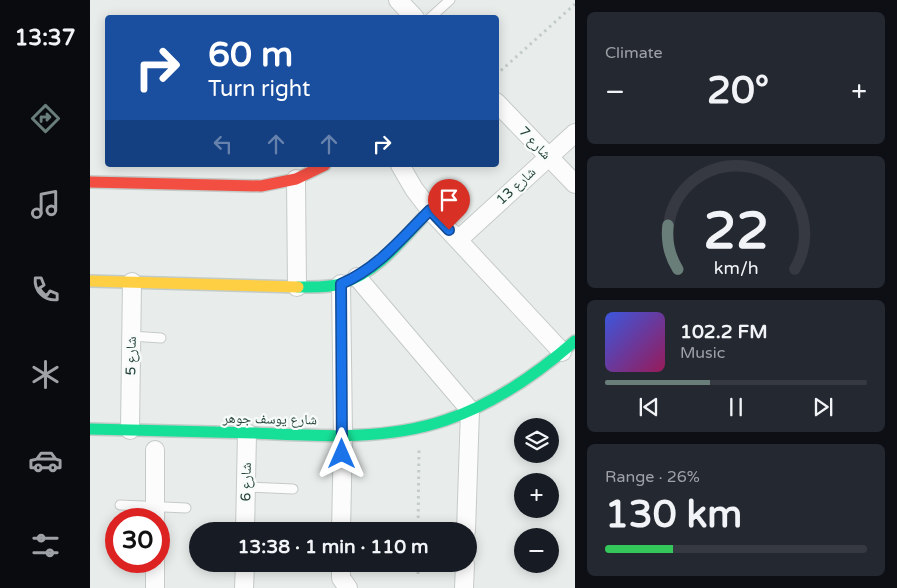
<!DOCTYPE html>
<html lang="en">
<head>
<meta charset="utf-8">
<style>
	:root { --surface:#171b24; --page:#242831; --text:#f1f3f6; --muted:#9ea1a6; --line:#363941; --accent:#697e78 }
	body { margin:0; font-family:"Varela Round","Noto Naskh Arabic",sans-serif; background:var(--page); color:var(--text); height:100vh; display:flex; flex-direction:column; font-size:19px; white-space:nowrap }
	* { box-sizing:border-box; margin:0 }
	p { font-size:16px; color:var(--muted) }
	.icon { flex:none; width:28px; height:28px; fill:none; stroke:currentColor; stroke-width:2; stroke-linecap:round; stroke-linejoin:round }
	.map { position:relative; flex:1; overflow:hidden }
	.panel { display:flex; flex-direction:column; gap:12px; padding:12px; background:#0d0f14; width:322px }
	.panel>* { flex:none }
	.guide { position:absolute; left:15px; top:15px; width:394px; height:152px; border-radius:5px; box-shadow:0 2px 12px #0003; background:#1a4fa0; color:#fff; overflow:hidden }
	.controls { position:absolute; left:424px; top:418px; display:grid; gap:10px }
	.controls a { display:grid; place-items:center; width:45px; height:45px; border-radius:50%; background:var(--surface); box-shadow:0 2px 12px #0003; font-size:25px }
	.speed { position:absolute; left:15px; top:508px; display:flex; gap:10px; font-size:25px; font-weight:700; text-align:center }
	.speed>* { display:grid; place-content:center; width:65px; height:65px; border-radius:50%; background:var(--surface); box-shadow:0 2px 12px #0003; line-height:1 }
	.speed .limit { border:8px solid #d22; background:#fff; color:#111 }
	.pin { position:absolute; display:grid; place-items:center; width:42px; height:42px; color:#fff; margin:-51px -21px; border-radius:50% 50% 50% 0; rotate:-45deg; box-shadow:0 0 5px #0007 }
	.pin .icon { rotate:45deg }
	.me { position:absolute; width:55px; margin:-28px; rotate:0deg; stroke-linejoin:round; filter:drop-shadow(0 0 4px #0008) }
	.turn { display:flex; align-items:center; gap:18px; height:105px; padding:0 20px; font-size:22px }
	.turn .icon { width:65px; height:65px; stroke-width:2.5 }
	.turn b { display:block; font-size:35px; line-height:42px }
	.lanes { display:flex; align-items:center; height:48px; padding:0 20px; background:#0003; justify-content:center; gap:25px; direction:ltr }
	.lanes .off { opacity:.35 }
	.big { font-size:38px; font-weight:700; line-height:1.1 }
	.panel .tile { flex:1; display:flex; flex-direction:column; justify-content:center; gap:8px; min-width:0; padding:0 18px; border-radius:8px; background:var(--page) }
	.panel .dial { align-items:center; gap:0 }
	.dial svg { height:130px; overflow:visible; fill:none; stroke:var(--line); stroke-width:7; stroke-linecap:round; text-anchor:middle }
	.dial text { fill:var(--text); stroke:none }
	.song { display:flex; align-items:center; gap:15px }
	.cover { width:60px; height:60px; border-radius:8px; background:linear-gradient(135deg,hsl(230 70% 55%),hsl(330 70% 35%)) }
	.played { height:5px; border-radius:2px; background:linear-gradient(90deg,var(--accent) 40%,var(--line) 40%) }
	.keys { display:flex; justify-content:space-around; direction:ltr }
	.heat { display:flex; justify-content:space-between; align-items:center; font-size:28px; direction:ltr }
	.charge { height:8px; border-radius:4px; background:linear-gradient(90deg,#34c759 26%,var(--line) 0) }
	.trip { position:absolute; left:99px; top:522px; width:288px; height:50px; border-radius:25px; background:var(--surface); box-shadow:0 2px 12px #0003; font-weight:700; line-height:50px; text-align:center }
	main { display:flex; flex:1; min-height:0 }
	.dock { display:flex; flex-direction:column; width:90px; justify-content:space-around; align-items:center; background:#090b0e; color:var(--muted) }
	.dock .icon { width:35px; height:35px }
	.dock .selected { color:var(--accent) }
	.dock b { font-size:22px; color:var(--text) }
	.map>svg:first-child { display:block }
	.lines { fill:none; stroke-linecap:round; stroke-linejoin:round }
	.lane-casing { stroke:#c5cac8; stroke-width:11 }
	.street-casing { stroke:#c5cac8; stroke-width:20 }
	.fast-casing { stroke:#c3cbc8; stroke-width:14 }
	.slow-casing { stroke:#c3cbc8; stroke-width:14 }
	.jam-casing { stroke:#c3cbc8; stroke-width:14 }
	.path { stroke:#c3ccca; stroke-width:3; stroke-dasharray:2.5 4; stroke-linecap:butt }
	.lane { stroke:#fcfcfc; stroke-width:9 }
	.street { stroke:#fcfcfc; stroke-width:18 }
	.fast { stroke:#16e098; stroke-width:11 }
	.slow { stroke:#ffcf43; stroke-width:11 }
	.jam { stroke:#f24e42; stroke-width:11 }
	.route-casing { stroke:#114b97; stroke-width:12 }
	.route { stroke:#1a73e8; stroke-width:9 }
	.labels { text-anchor:middle; dominant-baseline:central; stroke-width:4.5; stroke-linejoin:round; paint-order:stroke }
	.street-label { font-size:14px; fill:#24423a; stroke:#f7fbf9 }
</style>
</head>
<body>
<main>
<nav class="dock">
<b>13:37</b>
<svg class="icon selected" aria-label="directions" viewBox="0 0 24 24"><path d="M12 3l9 9-9 9-9-9zM9 14v-3h6M13 9l2 2-2 2"/></svg>
<svg class="icon" aria-label="music" viewBox="0 0 24 24"><path d="M9 18V5l10-2v13"/><circle cx="6" cy="18" r="3"/><circle cx="16" cy="16" r="3"/></svg>
<svg class="icon" aria-label="phone" viewBox="0 0 24 24"><path d="M5 4h4l2 5-3 2q2 4 5 5l2-3 5 2v4C11 20 4 13 5 4z"/></svg>
<svg class="icon" aria-label="climate" viewBox="0 0 24 24"><path d="M12 3v18M4 7l16 10M4 17L20 7"/></svg>
<svg class="icon" aria-label="car" viewBox="0 0 24 24"><path d="M5 17H2v-5l4-1 3-4h7l3 4 3 1v5h-3M9 17h6M6 11h13"/><circle cx="7" cy="17" r="2"/><circle cx="17" cy="17" r="2"/></svg>
<svg class="icon" aria-label="filters" viewBox="0 0 24 24"><path d="M4 7h16M4 17h16"/><circle cx="9" cy="7" r="2"/><circle cx="15" cy="17" r="2"/></svg>
</nav>
<div class="map">
<svg width="485" height="588" viewBox="0 0 485 588">
	<rect width="100%" height="100%" fill="#e8edeb"/>
	<g class="lines">
		<g class="lane-casing">
			<path id="lane" d="M340,18L360,0
				M41,336L71,338
				M156,487L203,489
				M30,505L96,508"/>
		</g>
		<g class="street-casing">
			<path id="street" d="M308,0L325,18
				M406,102L485,184
				M310,165L324,189L340,210L472,352
				M206,179L207,287
				M368,240L485,133
				M267,277L380,410L376,531
				M251,284L253,435L251,531
				M40,430L42,282
				M65,450V519
				M155,531L157,433
				M65,561V588
				M251,564V578L258,588
				M154,588L155,564
				M374,588L375,564"/>
		</g>
		<g class="fast-casing">
			<path id="fast" d="M208,287C222,287 237,288 250,284C288,273 314,237 340,210
				M0,429C55,430 109,432 164,433C227,436 295,441 356,420C404,404 447,374 485,341"/>
		</g>
		<g class="slow-casing">
			<path id="slow" d="M0,281L208,287"/>
		</g>
		<g class="jam-casing">
			<path id="jam" d="M0,182L171,186L206,179L235,165"/>
		</g>
		<path class="path" d="M406,75L485,4
			M328,531L329,449
			M328,574V564"/>
		<use href="#lane" class="lane"/>
		<use href="#street" class="street"/>
		<use href="#fast" class="fast"/>
		<use href="#slow" class="slow"/>
		<use href="#jam" class="jam"/>
	</g>
	<g class="lines">
		<g class="route-casing">
			<path id="route" d="M252,454L251,284C288,268 312,238 340,210L359,230"/>
		</g>
		<use href="#route" class="route"/>
	</g>
	<g class="labels">
		<g class="street-label">
			<text transform="translate(445 143) rotate(46)">شارع 7</text>
			<text transform="translate(426 186) rotate(-43)">شارع 13</text>
			<text transform="translate(41 356) rotate(-89)">شارع 5</text>
			<text transform="translate(180 419) rotate(1)">شارع يوسف جوهر</text>
			<text transform="translate(156 482) rotate(-89)">شارع 6</text>
		</g>
	</g>
</svg>
<div class="controls">
<a><svg class="icon" aria-label="layers" viewBox="0 0 24 24"><path d="M12 4l9 5-9 5-9-5zM3 14l9 5 9-5"/></svg></a>
<a>+</a>
<a>−</a>
</div>
<div class="speed"><div class="limit">30</div></div>
<div class="pin" style="left:359px;top:230px;background:#d93025"><svg class="icon" aria-label="arrive" viewBox="0 0 24 24"><path d="M6 21V4h12l-3 4 3 4H6"/></svg></div>
<svg class="me" style="left:252px;top:454px" viewBox="-20 -20 40 40"><path d="M0-17L14 15 0 8-14 15z" fill="#1a73e8" stroke="#fff" stroke-width="4"/></svg>
<div class="trip">13:38 · 1 min · 110 m</div>
<div class="guide">
<div class="turn"><svg class="icon" aria-label="right" viewBox="0 0 24 24"><path d="M7 20v-9h11M14 6l5 5-5 5"/></svg><div><b>60 m</b>Turn right</div></div>
<div class="lanes"><svg class="icon off" aria-label="left" viewBox="0 0 24 24"><path d="M17 20v-9H6M10 6l-5 5 5 5"/></svg><svg class="icon off" aria-label="ahead" viewBox="0 0 24 24"><path d="M12 20V5M6 11l6-6 6 6"/></svg><svg class="icon off" aria-label="ahead" viewBox="0 0 24 24"><path d="M12 20V5M6 11l6-6 6 6"/></svg><svg class="icon" aria-label="right" viewBox="0 0 24 24"><path d="M7 20v-9h11M14 6l5 5-5 5"/></svg></div>
</div>
</div>
<section class="panel">
<div class="tile"><p>Climate</p>
<div class="heat"><a>−</a><b class="big">20°</b><a>+</a></div>
</div>
<div class="tile dial"><svg viewBox="0 0 100 80">
<path d="M14 69A42 42 0 1 1 86 69"/>
<path d="M14 69A42 42 0 0 1 8 42" stroke="#697e78"/>
<text x="50" y="56" font-size="32" font-weight="700">22</text>
<text x="50" y="72" font-size="11">km/h</text>
</svg></div>
<div class="tile">
<div class="song"><i class="cover"></i><div><b>102.2 FM</b><p>Music</p></div></div>
<div class="played"></div>
<div class="keys"><svg class="icon" aria-label="previous" viewBox="0 0 24 24"><path d="M18 5L8 12l10 7zM5 5v14"/></svg><svg class="icon" aria-label="pause" viewBox="0 0 24 24"><path d="M8 5v14M16 5v14"/></svg><svg class="icon" aria-label="next" viewBox="0 0 24 24"><path d="M6 5l10 7-10 7zM19 5v14"/></svg></div>
</div>
<div class="tile"><p>Range · 26%</p><b class="big">130 km</b><div class="charge"></div></div>
</section>
</main>
</body>
</html>
